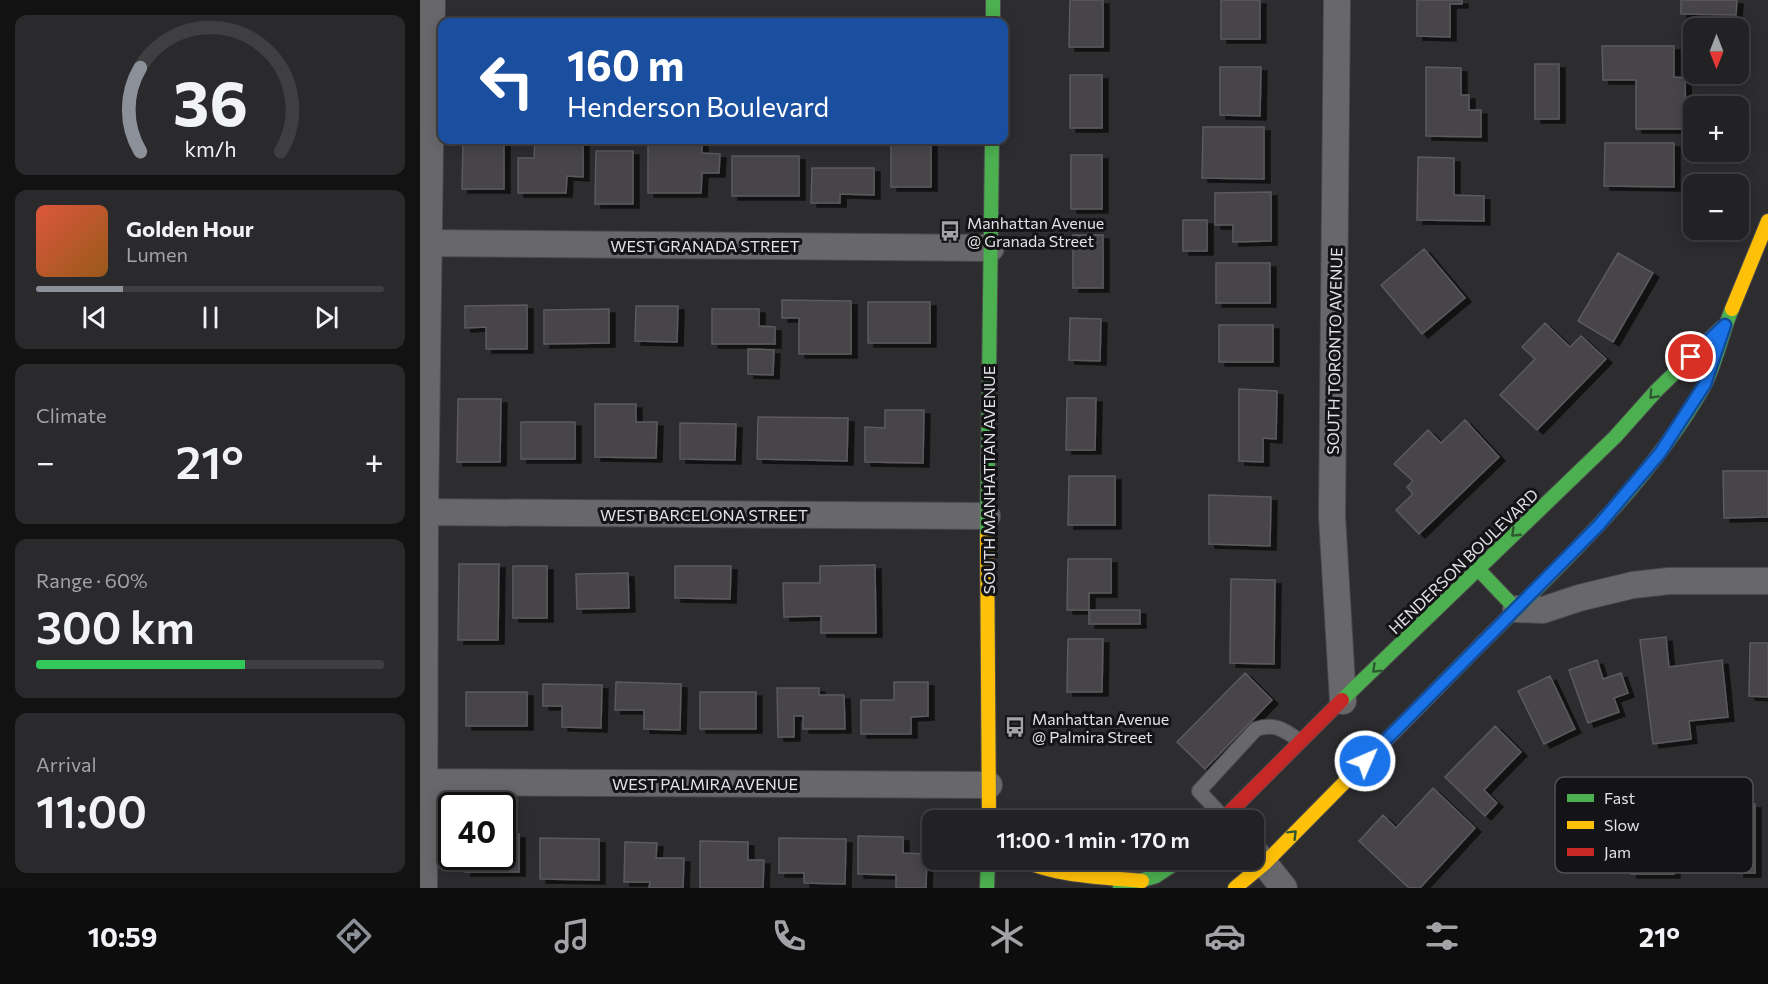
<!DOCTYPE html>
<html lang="en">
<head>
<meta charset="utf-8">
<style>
	:root { --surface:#222123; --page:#2a292b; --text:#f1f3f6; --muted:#a2a3a6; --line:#3f3e41; --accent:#8c9099 }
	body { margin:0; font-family:Commissioner,sans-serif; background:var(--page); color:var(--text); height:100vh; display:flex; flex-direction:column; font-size:22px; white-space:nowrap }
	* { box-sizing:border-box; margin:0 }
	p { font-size:20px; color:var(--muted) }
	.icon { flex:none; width:33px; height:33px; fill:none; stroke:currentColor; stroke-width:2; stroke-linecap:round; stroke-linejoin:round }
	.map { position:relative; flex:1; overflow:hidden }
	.sheet { display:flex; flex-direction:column; gap:15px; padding:15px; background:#131213; width:420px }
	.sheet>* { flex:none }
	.banner { position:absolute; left:18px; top:18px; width:570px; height:126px; border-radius:12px; box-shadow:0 3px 15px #0003,0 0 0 2px var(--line); background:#1a4fa0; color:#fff; overflow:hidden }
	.needle { width:39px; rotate:180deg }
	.buttons { position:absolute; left:1263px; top:18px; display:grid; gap:12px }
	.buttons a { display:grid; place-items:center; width:66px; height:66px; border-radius:12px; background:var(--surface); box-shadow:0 3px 15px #0003,0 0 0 2px var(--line); font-size:30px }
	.speed { position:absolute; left:18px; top:792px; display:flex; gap:12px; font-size:30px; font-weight:700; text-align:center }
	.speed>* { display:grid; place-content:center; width:78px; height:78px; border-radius:50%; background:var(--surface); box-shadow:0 3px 15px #0003,0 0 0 2px var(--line); line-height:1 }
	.speed .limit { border:3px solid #111; border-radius:9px; background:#fff; color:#111 }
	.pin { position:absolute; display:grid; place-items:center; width:51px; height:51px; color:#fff; margin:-26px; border:3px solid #fff; border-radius:50%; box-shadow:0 2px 6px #0007 }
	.me { position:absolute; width:66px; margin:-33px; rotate:45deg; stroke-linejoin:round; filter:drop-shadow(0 0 4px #0008) }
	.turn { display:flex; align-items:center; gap:21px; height:126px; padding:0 30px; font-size:27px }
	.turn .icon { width:78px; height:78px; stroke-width:2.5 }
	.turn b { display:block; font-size:42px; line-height:51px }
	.big { font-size:45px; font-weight:600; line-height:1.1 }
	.sheet .widget { flex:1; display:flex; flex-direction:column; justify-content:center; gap:9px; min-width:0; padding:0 21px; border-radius:12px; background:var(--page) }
	.sheet .dial { align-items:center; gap:0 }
	.dial svg { height:156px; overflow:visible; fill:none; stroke:var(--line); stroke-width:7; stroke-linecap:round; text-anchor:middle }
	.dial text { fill:var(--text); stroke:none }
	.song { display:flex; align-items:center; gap:18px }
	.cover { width:72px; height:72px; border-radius:9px; background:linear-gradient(135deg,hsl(10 70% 55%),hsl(30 70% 35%)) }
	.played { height:6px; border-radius:3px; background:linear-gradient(90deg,var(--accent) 25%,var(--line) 25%) }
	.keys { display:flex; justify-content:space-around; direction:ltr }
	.heat { display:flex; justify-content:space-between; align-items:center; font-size:33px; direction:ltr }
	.charge { height:9px; border-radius:4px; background:linear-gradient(90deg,#34c759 60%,var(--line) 0) }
	.trip { position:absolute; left:502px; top:810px; width:342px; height:60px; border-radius:12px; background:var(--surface); box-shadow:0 3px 15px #0003,0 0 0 2px var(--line); font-weight:600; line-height:60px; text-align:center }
	.tab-bar { display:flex; height:96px; justify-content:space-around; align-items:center; background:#0e0d0e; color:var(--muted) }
	.tab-bar .icon { width:42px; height:42px }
	.tab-bar .on { color:var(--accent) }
	.tab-bar b { font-size:27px; color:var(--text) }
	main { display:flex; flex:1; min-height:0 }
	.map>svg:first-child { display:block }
	.building { fill:#464548; stroke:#5b5a5d; stroke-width:1.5; filter:url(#shadow) }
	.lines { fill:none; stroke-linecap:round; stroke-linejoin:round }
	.lane-casing { stroke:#4b4a4c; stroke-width:16 }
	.street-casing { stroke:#4b4a4c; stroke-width:28 }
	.fast-casing { stroke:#4b4a4c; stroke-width:16 }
	.slow-casing { stroke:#4b4a4c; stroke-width:16 }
	.jam-casing { stroke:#4b4a4c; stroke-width:16 }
	.lane { stroke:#68676a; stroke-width:14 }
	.street { stroke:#68676a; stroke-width:26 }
	.fast { stroke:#4caf50; stroke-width:14 }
	.slow { stroke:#ffc107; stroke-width:14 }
	.jam { stroke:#c62828; stroke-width:14 }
	.oneway { stroke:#2d5a30 }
	.route-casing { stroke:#114b97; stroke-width:15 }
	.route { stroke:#1a73e8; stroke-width:10 }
	.labels { text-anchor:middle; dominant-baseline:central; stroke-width:6; stroke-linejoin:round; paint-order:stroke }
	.poi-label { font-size:16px; fill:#e3e2e6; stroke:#141416; text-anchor:start }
	.street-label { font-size:16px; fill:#e3e2e6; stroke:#141416 }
	.key { fill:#141416; stroke:#525254; stroke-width:1.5 }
	.key-label { font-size:16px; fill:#e3e2e6 }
</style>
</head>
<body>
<main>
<section class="sheet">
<div class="widget dial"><svg viewBox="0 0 100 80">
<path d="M14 69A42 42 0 1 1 86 69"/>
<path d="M14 69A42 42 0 0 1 14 26" stroke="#8c9099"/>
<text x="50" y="56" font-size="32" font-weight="700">36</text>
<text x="50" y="72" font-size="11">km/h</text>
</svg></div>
<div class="widget">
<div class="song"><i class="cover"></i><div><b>Golden Hour</b><p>Lumen</p></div></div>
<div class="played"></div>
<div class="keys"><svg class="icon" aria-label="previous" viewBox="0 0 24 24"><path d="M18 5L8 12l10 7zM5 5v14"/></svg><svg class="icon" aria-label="pause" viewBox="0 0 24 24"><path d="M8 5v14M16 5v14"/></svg><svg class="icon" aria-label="next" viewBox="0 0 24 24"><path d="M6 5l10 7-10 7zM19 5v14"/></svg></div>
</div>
<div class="widget"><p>Climate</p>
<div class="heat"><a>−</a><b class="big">21°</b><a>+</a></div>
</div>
<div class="widget"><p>Range · 60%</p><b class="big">300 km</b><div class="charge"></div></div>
<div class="widget"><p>Arrival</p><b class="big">11:00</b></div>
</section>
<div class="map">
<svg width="1348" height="888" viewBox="0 0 1348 888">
	<defs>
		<filter id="shadow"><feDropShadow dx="6" dy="4" stdDeviation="0" flood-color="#0009"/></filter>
	</defs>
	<rect width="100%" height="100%" fill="#2d2c2f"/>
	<path class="building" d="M650,0H683V47H649Z
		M801,0H840V39H801Z
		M997,0H1042V4H1030V37L997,36Z
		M1261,0H1317L1316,15L1261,14Z
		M1182,46H1254V77L1265,78L1266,129H1216V80H1183Z
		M1115,64H1139V119H1115Z
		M800,67H841L840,116L800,115Z
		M1006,67L1041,68V95H1049V110H1061V137L1006,136Z
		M650,75H682V128H650Z
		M783,127H844V179L782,178Z
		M43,140H84V189H42Z
		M131,140H163V177L147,176L146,193H98V158H114L115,141H131Z
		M228,140H282V153L300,154L299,173H282L281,193H228Z
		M471,140H511V187H471Z
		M1185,143H1254V187L1184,186Z
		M176,151H213V204H175Z
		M651,155H682V209H651Z
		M312,156H379V196H312Z
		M998,157L1034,158V195L1064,196V221L997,220Z
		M392,168H454V195L420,194V203H391Z
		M851,192V241L813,242V225H795V193Z
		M763,220H787V251H763Z
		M653,235H683V288H653Z
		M1004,249L1045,298L1002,334L961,285Z
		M1198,253L1233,273L1193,342L1158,321Z
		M796,263H850V303H796Z
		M362,300L431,301V354H379V318H362Z
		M448,302H510V343H448Z
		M107,305V349H66V327L45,328V306Z
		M216,306H258L257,342L215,341Z
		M189,309V343L124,344V310Z
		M292,309H339V326L355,327V344H292Z
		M650,318L681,319L680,361L649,360Z
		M1125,323L1150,347L1161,336L1186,359L1117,430L1080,395L1115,359L1102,347Z
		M799,325H853V362H799Z
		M328,349L354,350L353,375L328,374Z
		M819,389L857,391L856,439L843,438V462L819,461Z
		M647,398H676L675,450H646Z
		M38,399H81L80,462H37Z
		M175,404H216V422H237L236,458L175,457Z
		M465,410H504L503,463L445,462V427L465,428Z
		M338,417L428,418L427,461L337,459Z
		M1045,420L1079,457L999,534L976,510L993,494L987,487L993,481L974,464L1008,430L1021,443Z
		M101,422H155V459H101Z
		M260,423L316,424L315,460L260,459Z
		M1303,471H1348V517L1304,518Z
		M649,476H695V525H648Z
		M789,495L851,497L850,546L789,544Z
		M648,559H691V593H669V610H647Z
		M39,564H79L78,640H38Z
		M455,565L456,633H401V616L364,617L363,583H400V566Z
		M93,566H127V618H93Z
		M255,566H311L310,599L255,598Z
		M208,573L209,608L157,609L156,574Z
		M811,579L855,580L854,664L810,663Z
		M669,610H720V624H669Z
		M1246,637L1249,667L1302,660L1308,717L1269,721L1271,739L1233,744L1220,640Z
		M648,639H683L682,692H647Z
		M1330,643H1348V697L1329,696Z
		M1177,660L1183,679L1201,673L1208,693L1194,698L1199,712L1168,723L1149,670Z
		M825,673L852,700L785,769L757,742Z
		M1130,676L1155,729L1124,744L1098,691Z
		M196,682L261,684L260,730L224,729V710H195Z
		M474,682H508V716L491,717V734H441V700H474Z
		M123,684L182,685L181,728L142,727V706H123Z
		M357,688H399V695H424L425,729H383V716H374V737H358Z
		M46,692H107V726H46Z
		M280,692H336V729H280Z
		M1075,726L1101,752L1064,790L1077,803L1065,816L1025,777Z
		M1226,779H1261V798H1279L1280,854L1254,855V874H1211L1209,798H1226Z
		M1013,788L1055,828L1000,888H989L939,841L963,815L976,828Z
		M1291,803L1335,804V873H1318V859L1291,858Z
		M82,834H99V872H45V856H82Z
		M438,836L483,837V853L507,854L506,888H476V875L438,874Z
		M120,838L179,839V880L120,879Z
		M359,838L426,839L425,884L384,883V873H359Z
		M280,841L328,842V860H344L343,888H280Z
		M205,842L237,843L236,858H264L263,888H229L230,882H204Z"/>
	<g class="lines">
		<g class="lane-casing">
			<path id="lane" d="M804,818L779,791L836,729C856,723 864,730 880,741"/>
		</g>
		<g class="street-casing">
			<path id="street" d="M917,0L912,516L923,701
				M0,243L571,248
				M0,512L567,516
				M1096,609L1123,610L1159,598L1213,585L1249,581H1348
				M0,782L569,785
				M834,851L864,888
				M4,888L5,512L12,0"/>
		</g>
		<g class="fast-casing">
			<path id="fast" d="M573,0V22
				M567,536L572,140
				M1058,569L1096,609
				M1060,645C1140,565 1227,486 1284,386C1295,366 1302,332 1312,309
				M922,700L1195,437L1237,390L1301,328
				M700,887L736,876L760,860
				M567,888L568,860"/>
		</g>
		<g class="slow-casing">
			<path id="slow" d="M1312,309L1348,221
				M567,536L569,820
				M602,860C640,877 681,877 722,881
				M815,888L845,863L1060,645"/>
		</g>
		<g class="jam-casing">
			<path id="jam" d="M802,820L922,700"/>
		</g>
		<use href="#lane" class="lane"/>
		<use href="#street" class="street"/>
		<use href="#fast" class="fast"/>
		<use href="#slow" class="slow"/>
		<use href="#jam" class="jam"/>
	</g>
	<defs><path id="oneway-chevron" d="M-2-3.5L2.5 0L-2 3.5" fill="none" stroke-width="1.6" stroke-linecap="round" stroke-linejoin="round" transform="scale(1.5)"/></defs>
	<g class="oneway">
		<use href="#oneway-chevron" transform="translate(1233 395) rotate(133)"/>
		<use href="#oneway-chevron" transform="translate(1095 533) rotate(136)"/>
		<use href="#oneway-chevron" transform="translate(956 669) rotate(136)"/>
		<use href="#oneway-chevron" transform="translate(873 834) rotate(-45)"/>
	</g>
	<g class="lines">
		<g class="route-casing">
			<path id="route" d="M945,761L1179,525L1240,453L1285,384L1305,325L1271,357"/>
		</g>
		<use href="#route" class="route"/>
	</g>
	<defs>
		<g id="bus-bare" transform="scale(1.62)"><path d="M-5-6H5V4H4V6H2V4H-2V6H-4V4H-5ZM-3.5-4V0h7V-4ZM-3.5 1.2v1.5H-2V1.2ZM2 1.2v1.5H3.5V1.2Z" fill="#a3a2a6" stroke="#141416" stroke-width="2.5" paint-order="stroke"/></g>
	</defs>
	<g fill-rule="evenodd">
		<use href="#bus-bare" x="530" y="231"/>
		<use href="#bus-bare" x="595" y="727"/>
	</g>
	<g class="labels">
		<g class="poi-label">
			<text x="547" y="222">Manhattan Avenue<tspan x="547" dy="18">@ Granada Street</tspan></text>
			<text x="612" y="718">Manhattan Avenue<tspan x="612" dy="18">@ Palmira Street</tspan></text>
		</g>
		<g class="street-label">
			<text x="285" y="245">WEST GRANADA STREET</text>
			<text transform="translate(914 351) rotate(-89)">SOUTH TORONTO AVENUE</text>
			<text transform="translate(568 480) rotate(-90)">SOUTH MANHATTAN AVENUE</text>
			<text x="284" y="514">WEST BARCELONA STREET</text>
			<text transform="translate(1043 561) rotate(-44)">HENDERSON BOULEVARD</text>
			<text x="285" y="783">WEST PALMIRA AVENUE</text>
		</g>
	</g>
	<rect x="1135" y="777" width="198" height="96" rx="9" class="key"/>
	<rect x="1147" y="794" width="27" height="8" fill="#4caf50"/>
	<rect x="1147" y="821" width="27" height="8" fill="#ffc107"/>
	<rect x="1147" y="848" width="27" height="8" fill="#c62828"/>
	<g class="key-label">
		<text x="1184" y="804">Fast</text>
		<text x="1184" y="831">Slow</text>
		<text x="1184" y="858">Jam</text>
	</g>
</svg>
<div class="buttons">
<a><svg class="needle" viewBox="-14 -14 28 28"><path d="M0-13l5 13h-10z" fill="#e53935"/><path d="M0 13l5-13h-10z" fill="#a2a3a6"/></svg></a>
<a>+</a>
<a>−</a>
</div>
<div class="speed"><div class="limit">40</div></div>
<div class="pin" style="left:1271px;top:357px;background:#d93025"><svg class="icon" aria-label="arrive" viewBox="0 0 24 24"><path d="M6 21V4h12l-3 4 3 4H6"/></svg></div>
<svg class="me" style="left:945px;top:761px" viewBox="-20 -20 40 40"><circle r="17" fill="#1a73e8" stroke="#fff" stroke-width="3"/><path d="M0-11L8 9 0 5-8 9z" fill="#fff"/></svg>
<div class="trip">11:00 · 1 min · 170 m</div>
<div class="banner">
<div class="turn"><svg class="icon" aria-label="left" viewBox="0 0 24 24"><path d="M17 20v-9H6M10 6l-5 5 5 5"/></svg><div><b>160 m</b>Henderson Boulevard</div></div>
</div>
</div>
</main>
<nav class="tab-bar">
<b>10:59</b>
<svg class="icon on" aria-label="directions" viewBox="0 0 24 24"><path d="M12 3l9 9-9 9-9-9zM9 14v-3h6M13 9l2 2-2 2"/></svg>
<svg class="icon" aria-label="music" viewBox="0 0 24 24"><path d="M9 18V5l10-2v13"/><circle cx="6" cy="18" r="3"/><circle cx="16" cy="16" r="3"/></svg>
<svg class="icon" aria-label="phone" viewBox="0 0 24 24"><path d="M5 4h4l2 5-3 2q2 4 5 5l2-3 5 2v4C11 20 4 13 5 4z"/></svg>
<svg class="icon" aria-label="climate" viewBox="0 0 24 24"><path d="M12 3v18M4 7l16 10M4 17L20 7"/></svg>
<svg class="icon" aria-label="car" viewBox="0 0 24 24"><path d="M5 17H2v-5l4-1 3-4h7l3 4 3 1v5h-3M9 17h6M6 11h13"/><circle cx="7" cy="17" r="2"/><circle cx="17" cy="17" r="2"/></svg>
<svg class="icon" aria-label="filters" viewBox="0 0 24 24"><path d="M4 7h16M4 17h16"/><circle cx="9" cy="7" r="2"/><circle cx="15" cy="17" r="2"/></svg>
<b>21°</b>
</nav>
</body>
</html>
